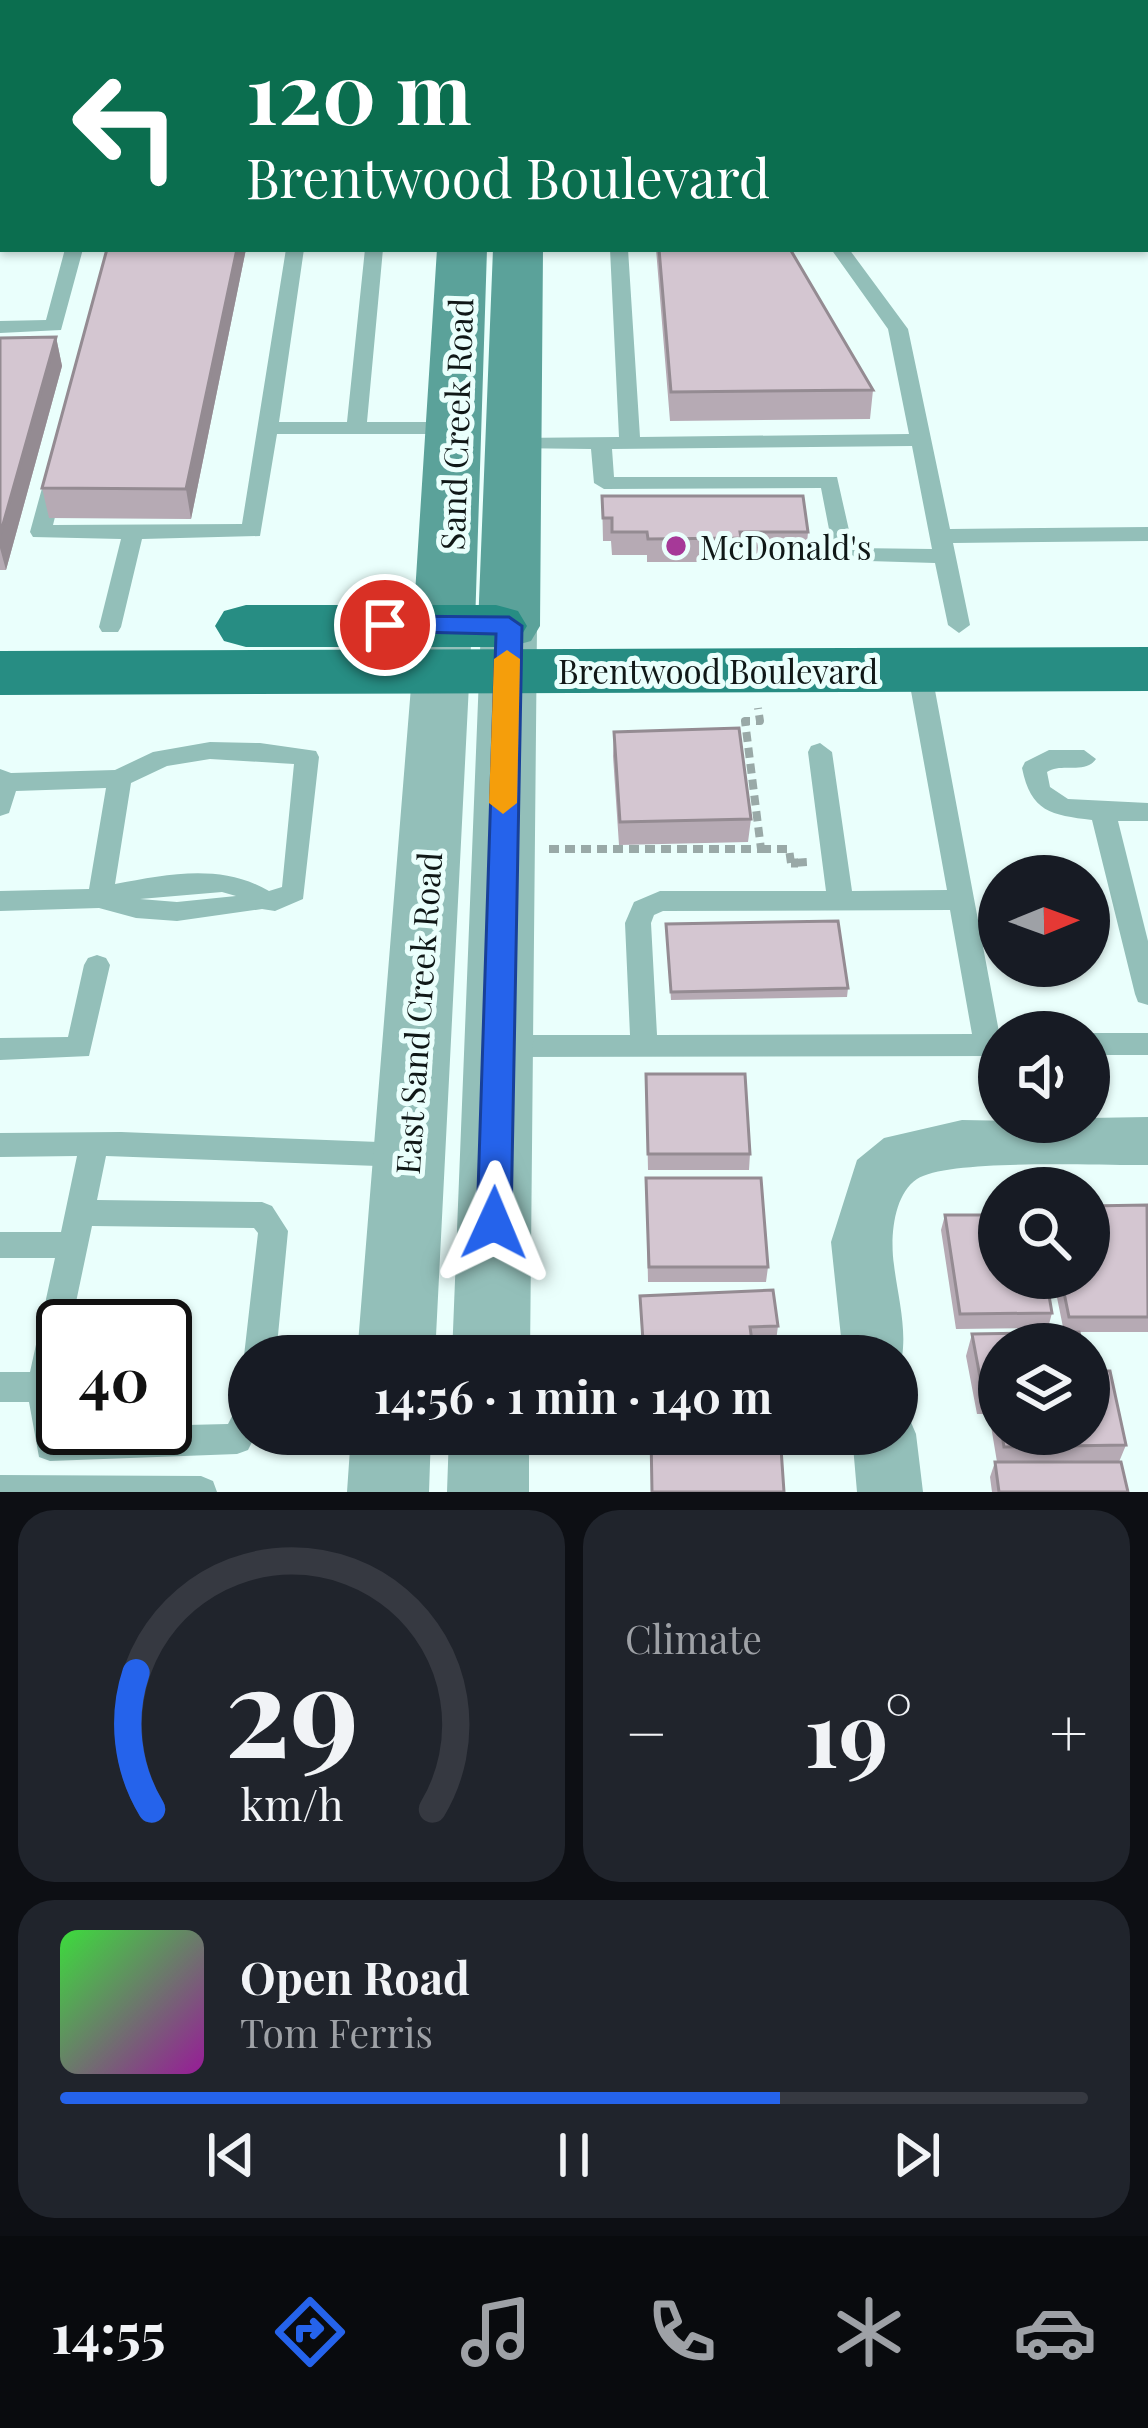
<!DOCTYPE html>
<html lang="en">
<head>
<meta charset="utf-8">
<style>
	:root { --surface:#171b24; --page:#20242c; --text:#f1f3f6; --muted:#9ea1a6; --line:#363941; --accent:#2563eb }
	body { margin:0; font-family:"Playfair Display",serif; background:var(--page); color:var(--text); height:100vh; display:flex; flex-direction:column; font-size:45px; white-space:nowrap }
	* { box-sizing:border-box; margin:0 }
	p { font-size:39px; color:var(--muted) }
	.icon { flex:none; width:66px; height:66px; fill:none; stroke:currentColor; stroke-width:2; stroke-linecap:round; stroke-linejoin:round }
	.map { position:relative; height:1492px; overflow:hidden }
	.details { display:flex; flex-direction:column; gap:18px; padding:18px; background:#0d0f14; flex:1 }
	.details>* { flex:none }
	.banner { position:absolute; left:0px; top:0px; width:1149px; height:252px; box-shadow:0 3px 9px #0004; background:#0b6e4f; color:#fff; overflow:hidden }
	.needle { width:78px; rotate:89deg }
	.controls { position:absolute; left:978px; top:855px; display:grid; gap:24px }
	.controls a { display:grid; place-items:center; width:132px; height:132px; border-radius:50%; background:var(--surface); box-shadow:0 3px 9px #0004; font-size:60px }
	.speed { position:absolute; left:36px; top:1299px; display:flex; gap:24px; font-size:60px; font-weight:700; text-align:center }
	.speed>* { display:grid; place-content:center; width:156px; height:156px; border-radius:50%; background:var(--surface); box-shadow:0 3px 9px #0004; line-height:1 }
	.speed .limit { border:6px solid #111; border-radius:18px; background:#fff; color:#111 }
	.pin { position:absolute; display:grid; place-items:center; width:102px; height:102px; color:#fff; margin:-51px; border:6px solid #fff; border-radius:50%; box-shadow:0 3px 12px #0007 }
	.me { position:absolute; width:132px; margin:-66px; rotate:1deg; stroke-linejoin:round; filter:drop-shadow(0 0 9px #0008) }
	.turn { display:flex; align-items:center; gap:42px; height:252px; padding:0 48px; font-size:54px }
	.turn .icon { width:156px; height:156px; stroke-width:2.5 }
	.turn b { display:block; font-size:84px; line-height:102px }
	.big { font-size:90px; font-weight:700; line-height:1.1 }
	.details .card { flex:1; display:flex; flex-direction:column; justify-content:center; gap:18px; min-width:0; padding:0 42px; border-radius:36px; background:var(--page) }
	.details .dial { align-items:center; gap:0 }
	.dial svg { height:312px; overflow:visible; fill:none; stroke:var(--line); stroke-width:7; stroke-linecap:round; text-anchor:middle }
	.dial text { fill:var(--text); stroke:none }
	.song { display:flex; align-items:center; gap:36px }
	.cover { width:144px; height:144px; border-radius:18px; background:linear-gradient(135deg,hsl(120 70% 55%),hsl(300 70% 35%)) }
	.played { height:12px; border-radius:6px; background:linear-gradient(90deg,var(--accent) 70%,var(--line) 70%) }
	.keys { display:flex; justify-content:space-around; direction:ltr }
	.heat { display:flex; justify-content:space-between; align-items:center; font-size:66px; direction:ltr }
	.details .tiles { flex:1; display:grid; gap:18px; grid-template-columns:1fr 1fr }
	.card:last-child { grid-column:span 2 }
	.trip { position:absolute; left:228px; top:1335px; width:690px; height:120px; border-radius:60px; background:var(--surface); box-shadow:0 3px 9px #0004; font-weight:700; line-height:120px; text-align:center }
	.menu { display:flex; height:192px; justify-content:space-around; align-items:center; background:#090b0e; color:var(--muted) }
	.menu .icon { width:84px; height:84px }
	.menu .on { color:var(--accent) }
	.menu b { font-size:54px; color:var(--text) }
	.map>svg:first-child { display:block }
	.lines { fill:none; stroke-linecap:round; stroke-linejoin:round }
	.path-far2 { stroke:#99a9a7; stroke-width:6; stroke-dasharray:9 4.5; stroke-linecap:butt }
	.path-far1 { stroke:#99a9a7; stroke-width:8; stroke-dasharray:10 6; stroke-linecap:butt }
	.path { stroke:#99a9a7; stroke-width:9; stroke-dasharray:15 8; stroke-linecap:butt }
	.service { fill:#93bfb9; fill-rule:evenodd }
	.minor { fill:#93bfb9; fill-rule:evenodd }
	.tertiary { fill:#93bfb9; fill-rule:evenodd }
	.secondary { fill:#5ba29a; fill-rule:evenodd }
	.primary { fill:#278d83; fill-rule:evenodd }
	.wall { fill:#b6aab4 }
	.shaded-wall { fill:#948b92 }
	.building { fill:#d4c6d1; stroke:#948b92; stroke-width:3 }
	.route { fill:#2563eb; stroke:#184099; stroke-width:3 }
	.slow { fill:#f59e0b }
	.poi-dot { fill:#a63998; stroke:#eafffc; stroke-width:4.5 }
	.labels { text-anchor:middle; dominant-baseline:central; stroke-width:10; stroke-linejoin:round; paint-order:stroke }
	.street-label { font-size:33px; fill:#101817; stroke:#eafffc }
	.poi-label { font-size:33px; fill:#101817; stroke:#eafffc; text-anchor:start }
</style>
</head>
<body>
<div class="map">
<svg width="1148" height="1492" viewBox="0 0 1148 1492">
	<rect width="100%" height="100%" fill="#eafffc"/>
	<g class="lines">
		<path class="path-far2" d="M1055,0L1060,3
			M1067,3L1075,0"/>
		<path class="path-far1" d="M549,849H761L745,721H760L758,708
			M761,849H789L791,863L808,862"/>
		<path class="path" d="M791,863H798"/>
		<path class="service" d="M612,0H628V3H612Z
			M809,0H825L826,3H810Z
			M1006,0H1025L1027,3H1008Z
			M1146,64L1148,65V75L1146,74Z
			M0,93H3V103H0Z
			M1146,119H1148V129H1146Z
			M1146,202H1148V214H1146Z
			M65,249H83L61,330L0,333V321L46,320Z
			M286,249H304L279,422H347L365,249H383L367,422H456L466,428L456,434H277L260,536L142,539L121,627L118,632H102L99,627L121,539L33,537L30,532L44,481L54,475L64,481L53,525L242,524Z
			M610,249H628L640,437L909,434L888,329L831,249H849L908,329L950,529L1148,527V541L953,543L970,625L959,633L948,625L935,563L835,560L821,488L604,489L594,483L591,449L509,448L506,444L516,438L619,437ZM912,446L932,549L853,548L837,477H614L612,449Z
			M919,661L931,669L999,1032V1056L500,1057L490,1054L486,1046L490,1038L500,1035H630L625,923L634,902L660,891H826L808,752L811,746L820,743L832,752L852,891L947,890L907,669ZM950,910L972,1034L657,1035L651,923L654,915L663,911Z
			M210,742L260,743L316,751L319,757L303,899L275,911L262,909L177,921L136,918L99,908L0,911V891L89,889L106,788L16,791L9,813L0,816V769L11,773L115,770L153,752ZM210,759L294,764L282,887L269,891C221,863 168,874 115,884L131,783L167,766ZM222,892L236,896L177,902L140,899Z
			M1049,750H1084L1096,759C1085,775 1062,762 1047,772L1050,787L1068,799L1148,803V821H1118L1148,941V1005L1138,1002L1135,994L1092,820C1051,815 1031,812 1022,768L1025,762Z
			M97,955L106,958L110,965L89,1056L0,1060V1038L68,1037L84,965L88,958Z
			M1089,1033H1148V1055H1089Z
			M121,1132L405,1143L415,1146L419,1155L415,1164L405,1167L106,1156L97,1200L262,1202L272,1206L288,1231L276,1356H249V1366L244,1356L258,1233L254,1228L92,1226L71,1326H63L59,1387L63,1428L228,1424L238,1405L249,1401V1434H256L248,1450L237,1454L50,1461L39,1457L29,1402H0V1372H30L55,1258H0V1232H61L77,1156L0,1157V1133Z
			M0,1475L201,1476L213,1481L217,1492H0Z"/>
		<path class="minor" d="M1148,1117V1165C1102,1166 949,1158 917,1179C893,1195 890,1239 894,1265C898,1299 911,1342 897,1374V1356H843L831,1242L857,1160L884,1138L962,1120L1089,1122V1118Z
			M897,1409L907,1413L916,1434L923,1492H857L852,1434H897Z"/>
		<path class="tertiary" d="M444,606L464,612L472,625L435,1356H357L416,625L424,612Z
			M509,607L529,613L537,626L530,1356H452L481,626L489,613Z
			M351,1434H431L429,1492H347Z
			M449,1434H529V1492H447Z"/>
		<path class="secondary" d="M454,0H496V3H454Z
			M504,0H546V3H504Z
			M437,249H487L475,625L466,640L444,646L422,640L413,625Z
			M493,249H543L540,626L531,641L509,647L487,641L478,626Z"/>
		<path class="primary" d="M246,605H496L518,611L527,626L518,641L496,647H246L224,641L215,626L224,611Z
			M1148,647V691L0,695V651Z"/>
	</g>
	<path class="wall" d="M1075,0H1148V47L1146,46V3H1074Z
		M246,249L191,519L49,518L42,488Z
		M656,249H790L873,390L870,419L670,421Z
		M56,337L62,366L6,570H0V338Z
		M602,496L808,532L806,556H740L739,562H647V555H612L611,541H603Z
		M614,732L751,819L748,842L619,845L613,756Z
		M666,924L848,988L847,997L671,1000Z
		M646,1074L750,1154L749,1170H648Z
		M646,1178L768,1267L766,1282H648Z
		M1148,1212V1332H1079L999,1344V1434H1089L1126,1445L1119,1462L1128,1492H992L990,1477L995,1462H997L989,1414H977L966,1356L972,1334L1064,1332L1053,1278H1089Z
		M945,1215L1052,1313L1048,1328L956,1329L941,1230Z
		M640,1296L778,1326L776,1341L752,1342L754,1356H642Z"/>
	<path class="shaded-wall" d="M237,249H246L191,519L186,489Z
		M56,337L62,366L6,570L0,548V535Z"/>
	<path class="building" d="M52,0H414V3H51Z
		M676,0H781V3H676Z
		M1112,0H1148V18L1146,17V3H1118Z
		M107,249H237L186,489L42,488Z
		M659,249H790L873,390L671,392Z
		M56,337L0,535V338Z
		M602,496H803L808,532H740L741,538L648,539L647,532H612V518H603Z
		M739,728L751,819L620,822L614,732Z
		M838,921L848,988L671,992L666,924Z
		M646,1074H745L750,1154H648Z
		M646,1178H761L768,1267H649Z
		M1147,1205L1148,1317H1069L1061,1278H1089V1206Z
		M945,1215H999V1278H1046L1052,1313L960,1314Z
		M773,1290L778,1326L750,1327L754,1356H644L640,1296Z
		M1079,1332L1082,1344H999V1416L995,1393H983L972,1334Z
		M1089,1371H1110L1126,1445L1004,1447L1002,1434H1089Z
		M651,1434H769V1449L781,1448L784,1492H652Z
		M995,1462H1121L1128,1492H999Z"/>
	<path class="route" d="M385,616L509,617L522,626L511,1223L506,1233L494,1238L482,1233L477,1223L496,634L376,631L372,625Z"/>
	<path class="slow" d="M507,650L520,659L517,803L503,814L489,803L494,659Z"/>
	<circle class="poi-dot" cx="676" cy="546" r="12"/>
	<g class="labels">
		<g class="street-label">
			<text transform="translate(455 424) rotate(-88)">Sand Creek Road</text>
			<text x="718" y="670">Brentwood Boulevard</text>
			<text transform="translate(417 1013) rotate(-86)">East Sand Creek Road</text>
		</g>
		<g class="poi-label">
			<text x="700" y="546">McDonald's</text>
		</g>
	</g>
</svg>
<div class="controls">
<a><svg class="needle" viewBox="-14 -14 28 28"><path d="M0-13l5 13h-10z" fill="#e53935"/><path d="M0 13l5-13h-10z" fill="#9ea1a6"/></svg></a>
<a><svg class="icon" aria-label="sound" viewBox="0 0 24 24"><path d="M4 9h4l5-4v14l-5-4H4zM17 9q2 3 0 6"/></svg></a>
<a><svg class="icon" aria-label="search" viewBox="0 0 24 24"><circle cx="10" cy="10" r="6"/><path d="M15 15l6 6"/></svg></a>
<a><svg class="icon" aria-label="layers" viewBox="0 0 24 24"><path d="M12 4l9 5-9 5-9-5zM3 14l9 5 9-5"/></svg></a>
</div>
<div class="speed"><div class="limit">40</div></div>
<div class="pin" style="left:385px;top:625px;background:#d93025"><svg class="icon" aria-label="arrive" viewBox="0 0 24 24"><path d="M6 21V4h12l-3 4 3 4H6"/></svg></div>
<svg class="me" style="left:494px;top:1223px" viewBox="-20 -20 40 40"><path d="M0-17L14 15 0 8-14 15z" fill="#2563eb" stroke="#fff" stroke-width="4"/></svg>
<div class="trip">14:56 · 1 min · 140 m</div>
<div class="banner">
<div class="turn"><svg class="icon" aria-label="left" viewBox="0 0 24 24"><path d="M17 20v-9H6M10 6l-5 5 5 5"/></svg><div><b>120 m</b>Brentwood Boulevard</div></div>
</div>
</div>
<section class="details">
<div class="tiles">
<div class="card dial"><svg viewBox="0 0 100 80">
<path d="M14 69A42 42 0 1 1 86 69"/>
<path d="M14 69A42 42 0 0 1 10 34" stroke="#2563eb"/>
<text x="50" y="56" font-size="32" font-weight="700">29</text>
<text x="50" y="72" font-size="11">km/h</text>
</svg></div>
<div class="card"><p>Climate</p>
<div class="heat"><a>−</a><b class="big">19°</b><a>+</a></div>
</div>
<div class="card">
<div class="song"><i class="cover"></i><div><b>Open Road</b><p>Tom Ferris</p></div></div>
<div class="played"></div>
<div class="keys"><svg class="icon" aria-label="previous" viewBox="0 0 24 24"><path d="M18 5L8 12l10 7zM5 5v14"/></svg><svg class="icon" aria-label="pause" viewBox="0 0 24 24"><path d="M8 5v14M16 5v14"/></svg><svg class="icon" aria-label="next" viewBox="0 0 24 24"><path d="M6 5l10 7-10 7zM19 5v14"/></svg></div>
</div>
</div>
</section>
<nav class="menu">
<b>14:55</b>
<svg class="icon on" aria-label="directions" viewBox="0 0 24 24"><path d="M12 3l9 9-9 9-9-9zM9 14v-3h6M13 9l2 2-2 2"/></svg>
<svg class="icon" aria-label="music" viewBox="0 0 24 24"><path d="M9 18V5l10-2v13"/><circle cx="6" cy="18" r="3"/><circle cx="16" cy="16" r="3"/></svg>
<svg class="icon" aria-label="phone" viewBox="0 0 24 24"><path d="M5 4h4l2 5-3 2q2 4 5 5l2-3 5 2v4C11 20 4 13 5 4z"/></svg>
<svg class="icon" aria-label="climate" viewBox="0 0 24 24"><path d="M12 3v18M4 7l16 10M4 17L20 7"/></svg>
<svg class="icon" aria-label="car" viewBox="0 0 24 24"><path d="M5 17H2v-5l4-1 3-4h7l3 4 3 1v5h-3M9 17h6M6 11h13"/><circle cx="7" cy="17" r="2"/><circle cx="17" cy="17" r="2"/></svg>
</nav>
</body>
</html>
